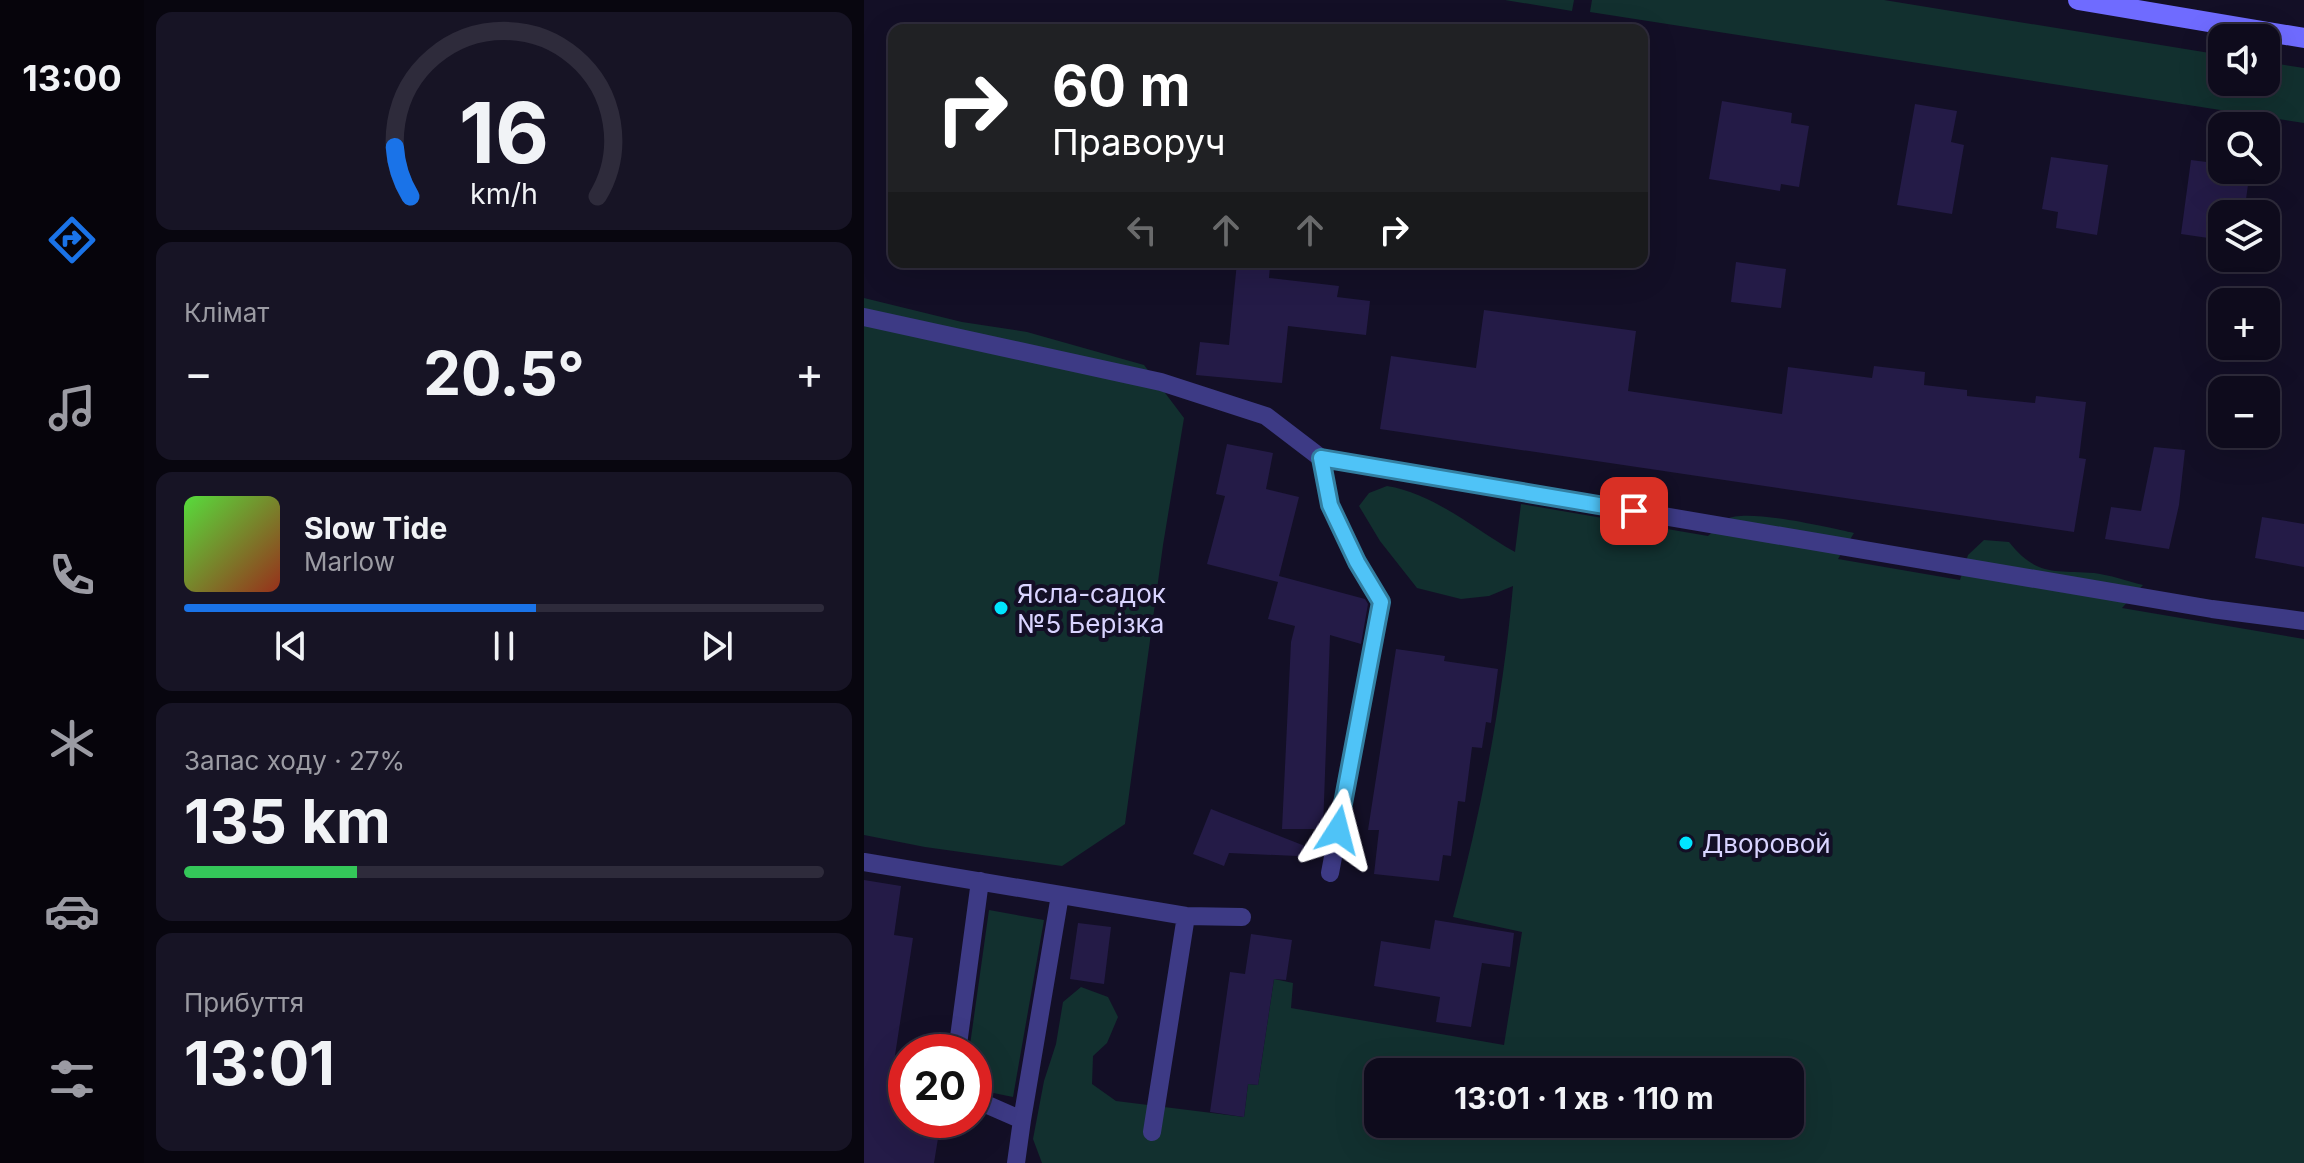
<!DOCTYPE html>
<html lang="uk">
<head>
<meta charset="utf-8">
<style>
	:root { --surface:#0e0b1c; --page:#171425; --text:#f1f3f6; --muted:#9b9ba3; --line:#2e2b3b; --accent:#1a73e8 }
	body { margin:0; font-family:Inter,sans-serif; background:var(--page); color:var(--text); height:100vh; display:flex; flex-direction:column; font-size:30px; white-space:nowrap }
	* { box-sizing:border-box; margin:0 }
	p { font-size:26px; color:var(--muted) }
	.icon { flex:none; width:44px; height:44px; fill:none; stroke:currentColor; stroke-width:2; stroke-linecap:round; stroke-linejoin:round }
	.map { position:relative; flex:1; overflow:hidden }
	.sheet { display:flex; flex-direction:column; gap:12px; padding:12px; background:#08060f; width:720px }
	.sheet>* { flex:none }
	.guide { position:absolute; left:24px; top:24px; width:760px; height:244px; border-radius:16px; box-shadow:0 8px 32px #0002,0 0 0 2px var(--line); background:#202124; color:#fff; overflow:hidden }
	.tools { position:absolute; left:1344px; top:24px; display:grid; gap:16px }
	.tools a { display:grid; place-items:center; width:72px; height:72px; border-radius:16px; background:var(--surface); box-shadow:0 8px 32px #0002,0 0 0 2px var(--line); font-size:40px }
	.speed { position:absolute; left:24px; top:1034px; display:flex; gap:16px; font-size:40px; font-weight:700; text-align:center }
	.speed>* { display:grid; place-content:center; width:104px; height:104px; border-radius:50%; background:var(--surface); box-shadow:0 8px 32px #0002,0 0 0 2px var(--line); line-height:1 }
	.speed .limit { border:12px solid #d22; background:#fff; color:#111 }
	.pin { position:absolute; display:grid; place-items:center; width:68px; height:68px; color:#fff; margin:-34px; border-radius:16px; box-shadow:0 4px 12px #0006 }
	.me { position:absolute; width:88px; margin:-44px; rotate:9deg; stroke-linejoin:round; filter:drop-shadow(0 0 6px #0008) }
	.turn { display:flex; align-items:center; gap:28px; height:168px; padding:0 32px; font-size:36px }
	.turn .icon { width:104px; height:104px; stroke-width:2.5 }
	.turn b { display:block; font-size:56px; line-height:68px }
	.lanes { display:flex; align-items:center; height:76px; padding:0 32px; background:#0003; justify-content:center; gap:40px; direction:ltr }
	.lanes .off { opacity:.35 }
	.big { font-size:60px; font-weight:700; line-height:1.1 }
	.sheet .card { flex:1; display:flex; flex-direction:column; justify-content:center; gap:12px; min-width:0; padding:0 28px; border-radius:16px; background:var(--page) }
	.sheet .dial { align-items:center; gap:0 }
	.dial svg { height:208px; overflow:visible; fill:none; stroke:var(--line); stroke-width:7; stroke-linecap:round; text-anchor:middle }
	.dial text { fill:var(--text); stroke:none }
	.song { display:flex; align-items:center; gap:24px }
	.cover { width:96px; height:96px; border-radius:12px; background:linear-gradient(135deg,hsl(110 70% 55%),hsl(10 70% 35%)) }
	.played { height:8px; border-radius:4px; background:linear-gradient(90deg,var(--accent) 55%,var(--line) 55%) }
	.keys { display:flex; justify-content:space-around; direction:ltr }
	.heat { display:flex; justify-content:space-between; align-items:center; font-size:44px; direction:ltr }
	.charge { height:12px; border-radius:6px; background:linear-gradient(90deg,#34c759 27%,var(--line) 0) }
	.trip { position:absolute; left:500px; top:1058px; width:440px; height:80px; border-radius:16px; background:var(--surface); box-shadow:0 8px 32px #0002,0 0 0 2px var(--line); font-weight:700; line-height:80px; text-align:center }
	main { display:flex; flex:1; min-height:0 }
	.dock { display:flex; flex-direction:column; width:144px; justify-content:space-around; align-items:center; background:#06040b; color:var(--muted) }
	.dock .icon { width:56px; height:56px }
	.dock .selected { color:var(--accent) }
	.dock b { font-size:36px; color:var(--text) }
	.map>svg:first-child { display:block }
	.green { fill:#12302f; fill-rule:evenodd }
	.building { fill:#241b47 }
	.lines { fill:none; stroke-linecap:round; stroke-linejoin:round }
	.service { stroke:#3d3a85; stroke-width:18 }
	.secondary { stroke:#6f6bff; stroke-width:20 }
	.route-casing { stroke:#337fa1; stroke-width:20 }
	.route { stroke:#4fc3f7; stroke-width:14 }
	.poi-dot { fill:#00e5ff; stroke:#130f26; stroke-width:3 }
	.labels { text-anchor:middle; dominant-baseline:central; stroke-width:8; stroke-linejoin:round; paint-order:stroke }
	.poi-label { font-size:26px; fill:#d9d4ff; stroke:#130f26; text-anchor:start }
</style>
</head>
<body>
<main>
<nav class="dock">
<b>13:00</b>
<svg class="icon selected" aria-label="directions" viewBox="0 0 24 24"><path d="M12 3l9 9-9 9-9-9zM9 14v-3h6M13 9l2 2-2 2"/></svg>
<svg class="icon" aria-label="music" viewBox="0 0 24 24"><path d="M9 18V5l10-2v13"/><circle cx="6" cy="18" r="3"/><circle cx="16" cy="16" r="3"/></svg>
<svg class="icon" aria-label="phone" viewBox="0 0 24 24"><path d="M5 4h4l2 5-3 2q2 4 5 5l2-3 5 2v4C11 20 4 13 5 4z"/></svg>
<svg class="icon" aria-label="climate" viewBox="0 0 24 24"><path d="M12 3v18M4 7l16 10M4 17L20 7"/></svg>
<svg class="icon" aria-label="car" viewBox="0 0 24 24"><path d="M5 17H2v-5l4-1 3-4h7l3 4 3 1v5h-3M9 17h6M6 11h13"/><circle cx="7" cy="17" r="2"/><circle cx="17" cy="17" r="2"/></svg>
<svg class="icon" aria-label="filters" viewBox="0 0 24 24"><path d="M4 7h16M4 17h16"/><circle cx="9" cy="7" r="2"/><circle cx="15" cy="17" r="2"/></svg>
</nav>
<section class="sheet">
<div class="card dial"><svg viewBox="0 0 100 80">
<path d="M14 69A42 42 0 1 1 86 69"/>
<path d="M14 69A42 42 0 0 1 8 50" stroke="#1a73e8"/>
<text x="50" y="56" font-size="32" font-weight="700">16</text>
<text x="50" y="72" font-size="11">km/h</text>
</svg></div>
<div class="card"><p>Клімат</p>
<div class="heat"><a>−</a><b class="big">20.5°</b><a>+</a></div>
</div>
<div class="card">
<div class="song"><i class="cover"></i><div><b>Slow Tide</b><p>Marlow</p></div></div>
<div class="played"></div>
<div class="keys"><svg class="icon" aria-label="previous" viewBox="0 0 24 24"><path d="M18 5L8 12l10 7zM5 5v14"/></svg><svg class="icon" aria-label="pause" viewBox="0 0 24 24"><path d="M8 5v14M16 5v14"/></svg><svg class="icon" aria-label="next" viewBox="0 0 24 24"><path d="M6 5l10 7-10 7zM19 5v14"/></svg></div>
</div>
<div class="card"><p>Запас ходу · 27%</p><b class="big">135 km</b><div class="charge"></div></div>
<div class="card"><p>Прибуття</p><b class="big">13:01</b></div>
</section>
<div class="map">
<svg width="1440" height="1163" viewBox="0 0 1440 1163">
	<rect width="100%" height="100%" fill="#130f26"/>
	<path class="green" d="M641,0H710L708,11Z
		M728,0H1020L1358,55V82H1402V62L1440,68V123L726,12Z
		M0,298L98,322L163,332L280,365L320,418L299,545L261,824L198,866L61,847L0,835Z
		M523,486C571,494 610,529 651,552L657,504L844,536C850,531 857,522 863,519C883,508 966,528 990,533L974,559L1096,580L1104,555L1120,540L1145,542C1173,577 1190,570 1230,573C1246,575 1263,581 1279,585L1258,608L1440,639V1163H178L169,1139L180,1081L192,1044L199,1002L217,987L244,997L254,1017L243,1043L229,1056L228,1084L252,1101L380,1117L384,1084L394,1085L410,979L429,983L427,1008L640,1045L658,932L589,917C618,809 639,698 649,586L625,596L597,599L553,588L516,541L495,506L505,493ZM514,1072H926V1124H514Z
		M125,910L180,920L149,1097L110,1089V1052H105Z"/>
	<path class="building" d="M858,101L928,113L927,123L945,126L935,187L917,184L916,191L845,179Z
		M1051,104L1093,111L1087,142L1100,145L1088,214L1033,205Z
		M1187,157L1244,165L1233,235L1192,228L1194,212L1178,209Z
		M1327,160L1358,164V170H1386L1380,214H1358V240L1317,234Z
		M373,262L406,266L405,278L475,286L473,297L506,301L502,335L424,326L418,383L332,375L336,342L365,345Z
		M872,262L922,269L917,308L867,302Z
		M620,310L772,331L764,391L918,414L924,367L1008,378L1010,366L1061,372L1060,385L1103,390V396L1171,403L1172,396L1222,402L1215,458L1222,459L1210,532L516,429L527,356L612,368Z
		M363,444L409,453L402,489L435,497L415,576L501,599L504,604L497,644L466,635L459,829H418L427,642L431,626L404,619L414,582L343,564L361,496L352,494Z
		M1290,447L1321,450L1315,505L1305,549L1241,539L1247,507L1277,511Z
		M1398,517L1440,524V567L1391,558Z
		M532,649L581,656L580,661L634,669L627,723L622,722L618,748L608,747L601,802L594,801L587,856L579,855L575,881L510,874L515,830H504Z
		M347,809L456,852L455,857L365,853L360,866L329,854Z
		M0,880L37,886L30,935L49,938L26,1088L42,1090V1120H77L70,1163H0Z
		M571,920L650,933L646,967L618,963L607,1027L572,1022L576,997L510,986L517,941L566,949Z
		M214,923L247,927L240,984L206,979Z
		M387,934L428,940L422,980L410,979L394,1085L384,1084L380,1117L346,1112L366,972L381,974Z"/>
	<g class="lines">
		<path class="service" d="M0,317L297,382L402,416L457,458L1348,609L1440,621
			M457,458L466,505L493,562L517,602L466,873
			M0,862L322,916L378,917
			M93,1052L116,881
			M110,1099L158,1120L152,1163
			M158,1120L196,895
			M288,1132L322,916"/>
		<path class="secondary" d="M1214,0L1440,38"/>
	</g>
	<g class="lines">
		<g class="route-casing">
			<path id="route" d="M474,830L517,602L493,562L466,505L457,458L770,511"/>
		</g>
		<use href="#route" class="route"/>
	</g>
	<g class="poi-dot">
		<circle cx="137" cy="608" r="8"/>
		<circle cx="822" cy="843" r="8"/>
	</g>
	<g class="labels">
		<g class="poi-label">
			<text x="153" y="593">Ясла-садок<tspan x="153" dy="30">№5 Берізка</tspan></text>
			<text x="838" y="843">Дворовой</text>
		</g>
	</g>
</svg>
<div class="tools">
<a><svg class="icon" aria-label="sound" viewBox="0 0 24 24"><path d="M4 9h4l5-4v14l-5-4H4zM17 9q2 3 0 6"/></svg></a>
<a><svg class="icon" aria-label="search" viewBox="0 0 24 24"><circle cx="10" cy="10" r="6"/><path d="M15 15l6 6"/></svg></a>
<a><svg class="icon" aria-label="layers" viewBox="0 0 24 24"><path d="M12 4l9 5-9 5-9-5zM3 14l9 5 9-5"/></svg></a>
<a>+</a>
<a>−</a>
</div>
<div class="speed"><div class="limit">20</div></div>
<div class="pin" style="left:770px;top:511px;background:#d93025"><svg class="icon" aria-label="arrive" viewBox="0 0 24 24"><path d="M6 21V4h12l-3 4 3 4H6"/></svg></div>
<svg class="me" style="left:474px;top:830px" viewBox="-20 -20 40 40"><path d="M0-17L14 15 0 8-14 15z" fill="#4fc3f7" stroke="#fff" stroke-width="4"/></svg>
<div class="trip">13:01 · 1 хв · 110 m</div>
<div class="guide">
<div class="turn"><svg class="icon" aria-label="right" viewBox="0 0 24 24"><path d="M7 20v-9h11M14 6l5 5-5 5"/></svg><div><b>60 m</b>Праворуч</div></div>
<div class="lanes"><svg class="icon off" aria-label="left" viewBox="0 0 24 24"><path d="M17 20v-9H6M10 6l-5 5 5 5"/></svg><svg class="icon off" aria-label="ahead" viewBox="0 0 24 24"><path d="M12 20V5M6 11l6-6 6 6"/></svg><svg class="icon off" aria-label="ahead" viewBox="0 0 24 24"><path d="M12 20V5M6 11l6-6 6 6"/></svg><svg class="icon" aria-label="right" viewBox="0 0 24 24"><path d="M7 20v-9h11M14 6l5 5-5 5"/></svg></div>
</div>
</div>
</main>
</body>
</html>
